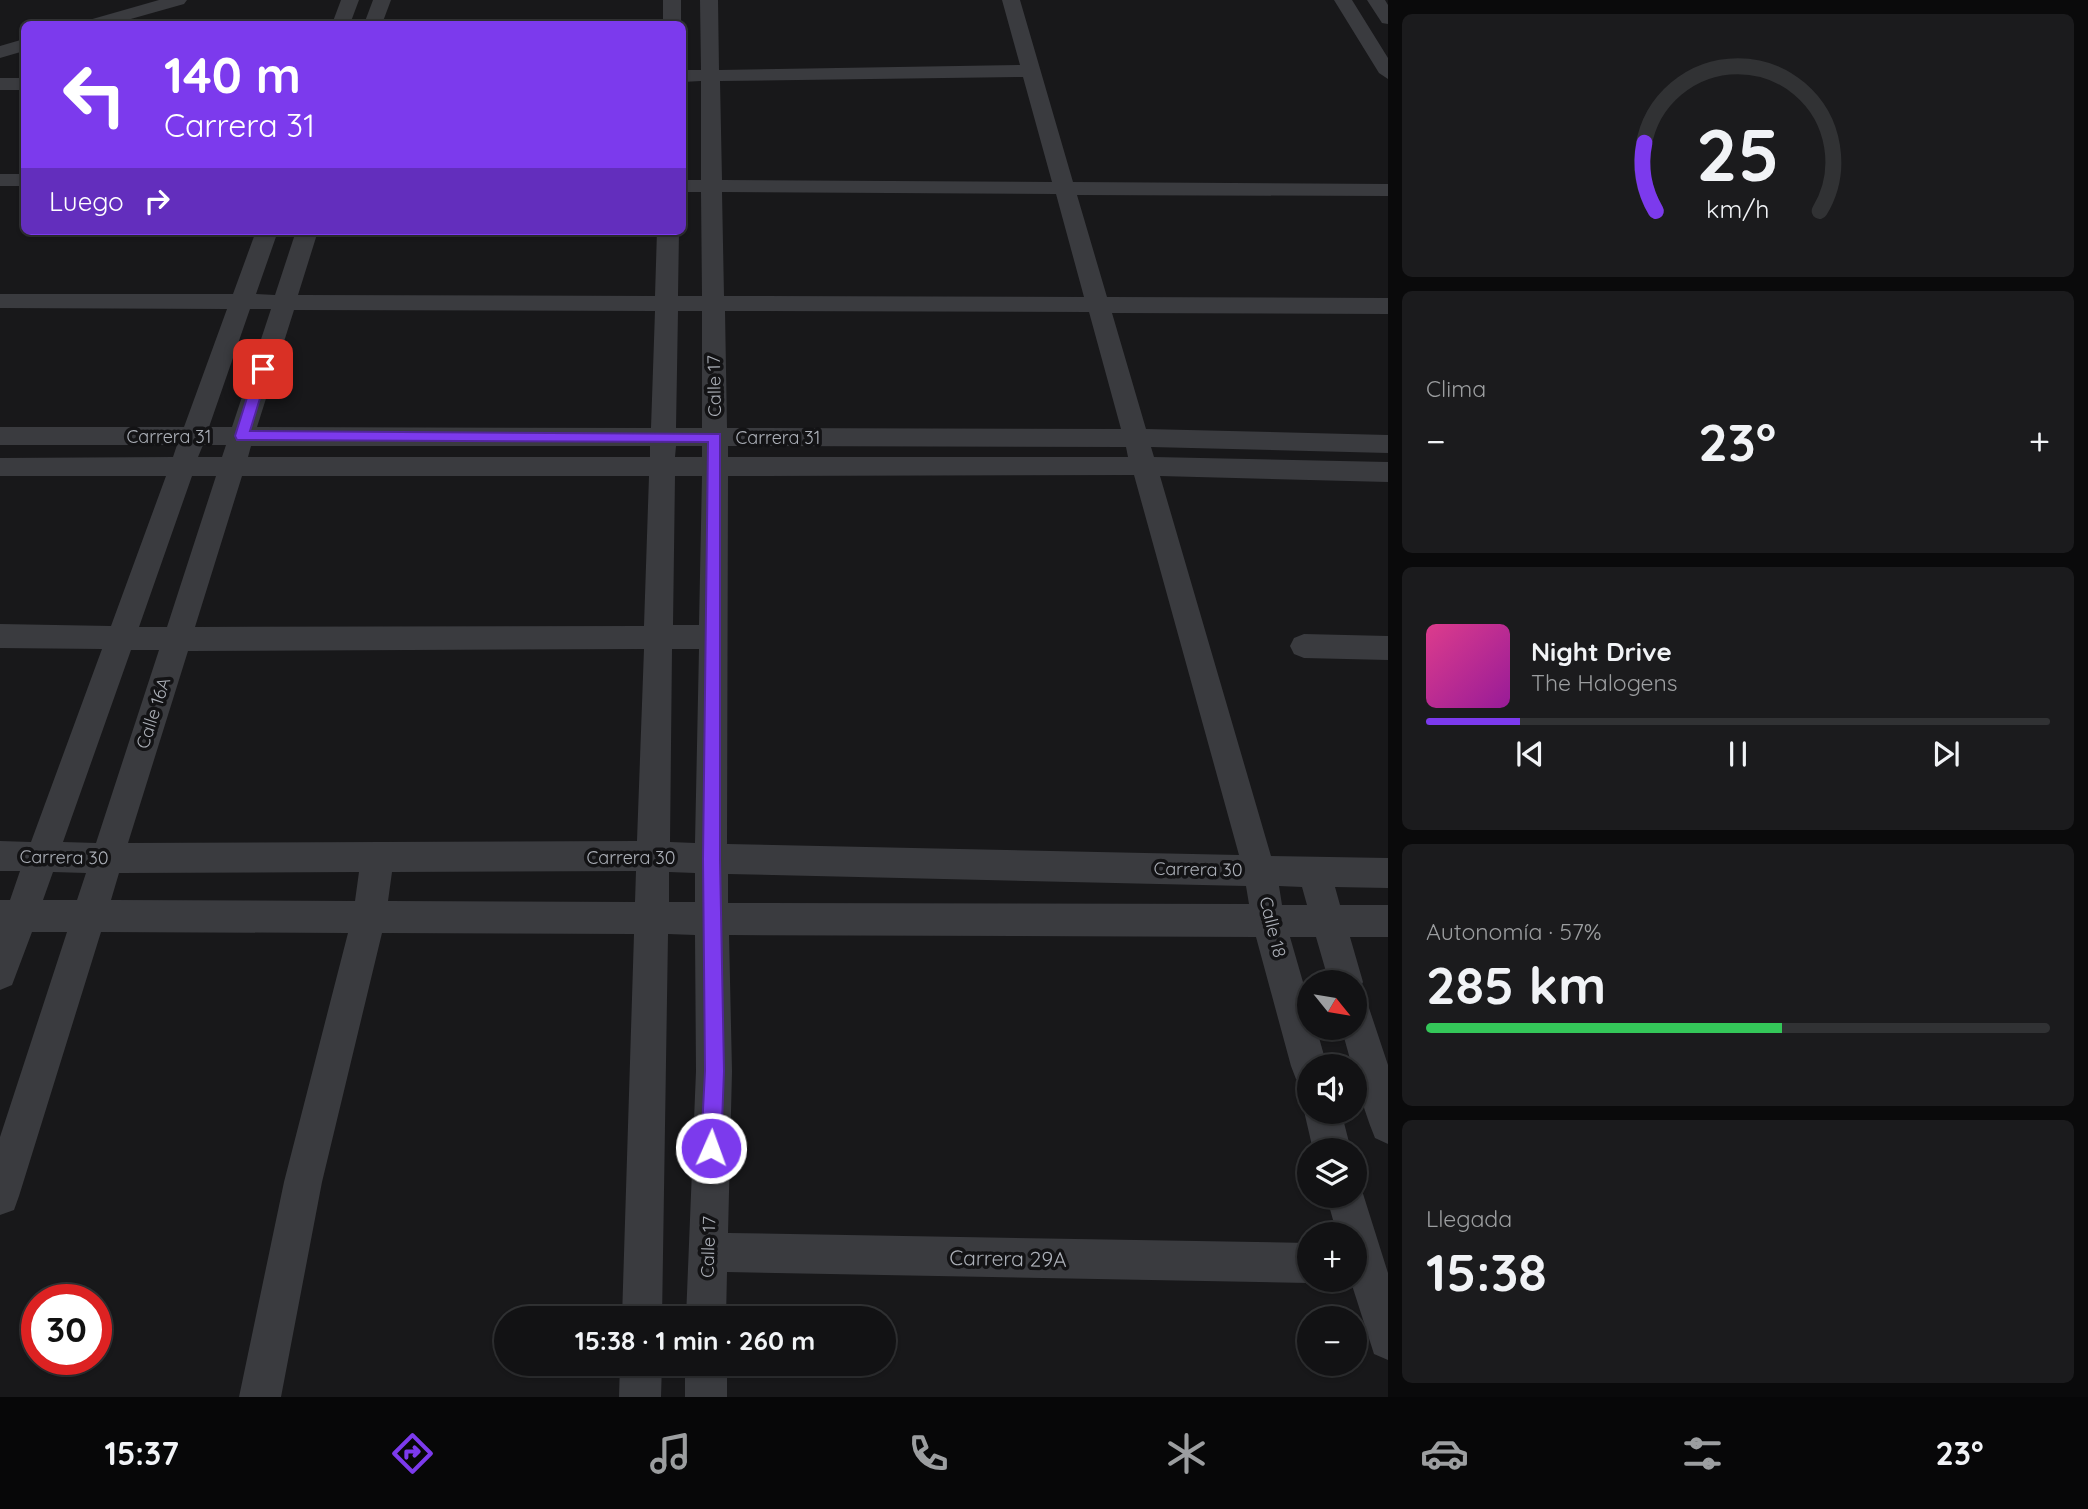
<!DOCTYPE html>
<html lang="es">
<head>
<meta charset="utf-8">
<style>
	:root { --surface:#121214; --page:#1b1b1d; --text:#f1f3f6; --muted:#9c9ea0; --line:#313234; --accent:#7c3aed }
	body { margin:0; font-family:Quicksand,sans-serif; background:var(--page); color:var(--text); height:100vh; display:flex; flex-direction:column; font-size:26px; white-space:nowrap }
	* { box-sizing:border-box; margin:0 }
	p { font-size:23px; color:var(--muted) }
	.icon { flex:none; width:38px; height:38px; fill:none; stroke:currentColor; stroke-width:2; stroke-linecap:round; stroke-linejoin:round }
	.map { position:relative; flex:1; overflow:hidden }
	.sheet { display:flex; flex-direction:column; gap:14px; padding:14px; background:#0a0a0b; width:700px }
	.sheet>* { flex:none }
	.hud { position:absolute; left:21px; top:21px; width:665px; height:214px; border-radius:10px; box-shadow:0 2px 5px #0004,0 0 0 2px var(--line); background:#7c3aed; color:#fff; overflow:hidden }
	.needle { width:46px; rotate:120deg }
	.buttons { position:absolute; left:1297px; top:970px; display:grid; gap:14px }
	.buttons a { display:grid; place-items:center; width:70px; height:70px; border-radius:50%; background:var(--surface); box-shadow:0 2px 5px #0004,0 0 0 2px var(--line); font-size:35px }
	.speed { position:absolute; left:21px; top:1284px; display:flex; gap:14px; font-size:35px; font-weight:700; text-align:center }
	.speed>* { display:grid; place-content:center; width:91px; height:91px; border-radius:50%; background:var(--surface); box-shadow:0 2px 5px #0004,0 0 0 2px var(--line); line-height:1 }
	.speed .limit { border:10px solid #d22; background:#fff; color:#111 }
	.pin { position:absolute; display:grid; place-items:center; width:60px; height:60px; color:#fff; margin:-30px; border-radius:14px; box-shadow:0 4px 10px #0006 }
	.me { position:absolute; width:77px; margin:-38px; rotate:2deg; stroke-linejoin:round; filter:drop-shadow(0 0 5px #0008) }
	.turn { display:flex; align-items:center; gap:24px; height:147px; padding:0 28px; font-size:32px }
	.turn .icon { width:91px; height:91px; stroke-width:2.5 }
	.turn b { display:block; font-size:49px; line-height:60px }
	.then { display:flex; align-items:center; height:66px; padding:0 28px; background:#0003; gap:14px; font-size:26px }
	.big { font-size:52px; font-weight:700; line-height:1.1 }
	.sheet .tile { flex:1; display:flex; flex-direction:column; justify-content:center; gap:10px; min-width:0; padding:0 24px; border-radius:10px; background:var(--page) }
	.sheet .dial { align-items:center; gap:0 }
	.dial svg { height:182px; overflow:visible; fill:none; stroke:var(--line); stroke-width:7; stroke-linecap:round; text-anchor:middle }
	.dial text { fill:var(--text); stroke:none }
	.song { display:flex; align-items:center; gap:21px }
	.cover { width:84px; height:84px; border-radius:10px; background:linear-gradient(135deg,hsl(330 70% 55%),hsl(300 70% 35%)) }
	.played { height:7px; border-radius:4px; background:linear-gradient(90deg,var(--accent) 15%,var(--line) 15%) }
	.keys { display:flex; justify-content:space-around; direction:ltr }
	.heat { display:flex; justify-content:space-between; align-items:center; font-size:38px; direction:ltr }
	.charge { height:10px; border-radius:5px; background:linear-gradient(90deg,#34c759 57%,var(--line) 0) }
	.trip { position:absolute; left:494px; top:1306px; width:402px; height:70px; border-radius:35px; background:var(--surface); box-shadow:0 2px 5px #0004,0 0 0 2px var(--line); font-weight:700; line-height:70px; text-align:center }
	.menu { display:flex; height:112px; justify-content:space-around; align-items:center; background:#070708; color:var(--muted) }
	.menu .icon { width:49px; height:49px }
	.menu .selected { color:var(--accent) }
	.menu b { font-size:32px; color:var(--text) }
	main { display:flex; flex:1; min-height:0 }
	.map>svg:first-child { display:block }
	.lines { fill:none; stroke-linecap:round; stroke-linejoin:round }
	.minor { fill:#3a3b3f; fill-rule:evenodd }
	.route { fill:#7c3aed; stroke:#51269a; stroke-width:2 }
	.labels { text-anchor:middle; dominant-baseline:central; stroke-width:7; stroke-linejoin:round; paint-order:stroke }
	.street-label { font-size:18px; fill:#acb0b8; stroke:#131315 }
	.near-street-label { font-size:21px; fill:#acb0b8; stroke:#131315 }
</style>
</head>
<body>
<main>
<div class="map">
<svg width="1388" height="1397" viewBox="0 0 1388 1397">
	<rect width="100%" height="100%" fill="#18181a"/>
	<g class="lines">
		<path class="minor" d="M159,0H187L184,4L113,24H86L89,20Z
			M341,0H359L350,24H332Z
			M373,0H391L382,24H364Z
			M663,0H681V24H663Z
			M700,0H718L719,70L1020,65L1002,0H1020L1073,182L1388,184V196L1077,195L1107,297L1388,298V314L1112,313L1146,429L1388,435V453L1151,447L1154,457L1388,462V482L1160,476L1271,856L1388,858V888L1335,887L1340,905H1388V937H1350L1363,982L1357,995L1366,999L1388,1065V1144L1375,1138C1360,1101 1352,1064 1341,1027H1354V982H1329L1316,937H1290L1309,1003V1027H1316L1327,1066H1309V1084L1296,1079L1291,1066L1256,937L729,935L732,1071L728,1233L1309,1243V1279H1317L1309,1283L727,1272L726,1318H686L696,1071L695,935L668,934L662,1318H622L634,934L382,933L322,1182L281,1397H239L284,1182L348,933L101,932L19,1196L14,1210L0,1215V1137L67,932H32L12,985L0,990V900H10L20,871H0V841L31,842L102,649L0,648V624L111,626L166,476H0V458L173,457L177,445H0V427H184L227,309L0,308V294H233L256,231H278L256,294L275,295L296,231H318L298,295L655,296L657,231H679L678,296H702L701,192H682V180H701V81L682,82V70H701ZM1023,77L1052,182L722,180L720,81ZM722,192L1056,194L1084,297L724,296ZM250,309H271L232,427H209ZM294,310L655,311L651,428L257,427ZM678,311H702V428H676ZM725,311L1089,312L1121,429L727,428ZM203,445H226L222,457H198ZM251,446H650V457H248ZM676,446H702V457H675ZM728,446L1126,447L1128,457H728ZM1134,475L1239,855L727,844L728,476ZM192,476H216L167,627H139ZM242,476H649L644,626L195,627ZM675,476H702L699,625H673ZM644,649L637,841L128,843L188,651ZM672,649H699L695,843L670,842ZM131,650H159L96,843L63,842ZM636,871L635,902L388,901L392,872ZM53,872L86,873L77,900H43ZM359,872L355,901L111,900L119,873ZM669,872L695,873V902H669ZM728,874L1246,886L1249,904L728,903ZM1279,886L1302,887L1307,905H1282Z
			M1334,0H1352L1388,58V79L1379,73Z
			M1367,0H1385L1388,5V24L1382,23Z
			M24,39V51L0,58V46Z
			M0,78H24V90H0Z
			M0,174H24V186H0Z
			M1304,634L1388,636V660L1304,658L1294,654L1290,646L1294,638Z
			M1309,1098V1111H1341L1351,1150H1313L1304,1111Z
			M1354,1180L1359,1181L1388,1273V1360L1374,1354L1350,1279H1354V1234H1337L1326,1195H1354Z
			M620,1363H662L661,1397H619Z
			M685,1363H727V1397H685Z"/>
	</g>
	<path class="route" d="M263,365L269,369L250,431L720,434V859L724,1071L721,1148L718,1155L711,1158L704,1155L701,1148L705,1071L703,859L708,442L237,440L235,436L256,369Z"/>
	<g class="labels">
		<g class="street-label">
			<text transform="translate(714 386) rotate(-91)">Calle 17</text>
			<text x="169" y="436">Carrera 31</text>
			<text x="778" y="437">Carrera 31</text>
			<text transform="translate(153 713) rotate(-72)">Calle 16A</text>
			<text transform="translate(64 857) rotate(1)">Carrera 30</text>
			<text x="631" y="857">Carrera 30</text>
			<text transform="translate(1198 869) rotate(1)">Carrera 30</text>
			<text transform="translate(1273 927) rotate(76)">Calle 18</text>
			<text transform="translate(708 1247) rotate(-88)">Calle 17</text>
		</g>
		<g class="near-street-label">
			<text transform="translate(1008 1258) rotate(1)">Carrera 29A</text>
		</g>
	</g>
</svg>
<div class="buttons">
<a><svg class="needle" viewBox="-14 -14 28 28"><path d="M0-13l5 13h-10z" fill="#e53935"/><path d="M0 13l5-13h-10z" fill="#9c9ea0"/></svg></a>
<a><svg class="icon" aria-label="sound" viewBox="0 0 24 24"><path d="M4 9h4l5-4v14l-5-4H4zM17 9q2 3 0 6"/></svg></a>
<a><svg class="icon" aria-label="layers" viewBox="0 0 24 24"><path d="M12 4l9 5-9 5-9-5zM3 14l9 5 9-5"/></svg></a>
<a>+</a>
<a>−</a>
</div>
<div class="speed"><div class="limit">30</div></div>
<div class="pin" style="left:263px;top:369px;background:#d93025"><svg class="icon" aria-label="arrive" viewBox="0 0 24 24"><path d="M6 21V4h12l-3 4 3 4H6"/></svg></div>
<svg class="me" style="left:711px;top:1148px" viewBox="-20 -20 40 40"><circle r="17" fill="#7c3aed" stroke="#fff" stroke-width="3"/><path d="M0-11L8 9 0 5-8 9z" fill="#fff"/></svg>
<div class="trip">15:38 · 1 min · 260 m</div>
<div class="hud">
<div class="turn"><svg class="icon" aria-label="left" viewBox="0 0 24 24"><path d="M17 20v-9H6M10 6l-5 5 5 5"/></svg><div><b>140 m</b>Carrera 31</div></div>
<div class="then">Luego<svg class="icon" aria-label="right" viewBox="0 0 24 24"><path d="M7 20v-9h11M14 6l5 5-5 5"/></svg></div>
</div>
</div>
<section class="sheet">
<div class="tile dial"><svg viewBox="0 0 100 80">
<path d="M14 69A42 42 0 1 1 86 69"/>
<path d="M14 69A42 42 0 0 1 9 39" stroke="#7c3aed"/>
<text x="50" y="56" font-size="32" font-weight="700">25</text>
<text x="50" y="72" font-size="11">km/h</text>
</svg></div>
<div class="tile"><p>Clima</p>
<div class="heat"><a>−</a><b class="big">23°</b><a>+</a></div>
</div>
<div class="tile">
<div class="song"><i class="cover"></i><div><b>Night Drive</b><p>The Halogens</p></div></div>
<div class="played"></div>
<div class="keys"><svg class="icon" aria-label="previous" viewBox="0 0 24 24"><path d="M18 5L8 12l10 7zM5 5v14"/></svg><svg class="icon" aria-label="pause" viewBox="0 0 24 24"><path d="M8 5v14M16 5v14"/></svg><svg class="icon" aria-label="next" viewBox="0 0 24 24"><path d="M6 5l10 7-10 7zM19 5v14"/></svg></div>
</div>
<div class="tile"><p>Autonomía · 57%</p><b class="big">285 km</b><div class="charge"></div></div>
<div class="tile"><p>Llegada</p><b class="big">15:38</b></div>
</section>
</main>
<nav class="menu">
<b>15:37</b>
<svg class="icon selected" aria-label="directions" viewBox="0 0 24 24"><path d="M12 3l9 9-9 9-9-9zM9 14v-3h6M13 9l2 2-2 2"/></svg>
<svg class="icon" aria-label="music" viewBox="0 0 24 24"><path d="M9 18V5l10-2v13"/><circle cx="6" cy="18" r="3"/><circle cx="16" cy="16" r="3"/></svg>
<svg class="icon" aria-label="phone" viewBox="0 0 24 24"><path d="M5 4h4l2 5-3 2q2 4 5 5l2-3 5 2v4C11 20 4 13 5 4z"/></svg>
<svg class="icon" aria-label="climate" viewBox="0 0 24 24"><path d="M12 3v18M4 7l16 10M4 17L20 7"/></svg>
<svg class="icon" aria-label="car" viewBox="0 0 24 24"><path d="M5 17H2v-5l4-1 3-4h7l3 4 3 1v5h-3M9 17h6M6 11h13"/><circle cx="7" cy="17" r="2"/><circle cx="17" cy="17" r="2"/></svg>
<svg class="icon" aria-label="filters" viewBox="0 0 24 24"><path d="M4 7h16M4 17h16"/><circle cx="9" cy="7" r="2"/><circle cx="15" cy="17" r="2"/></svg>
<b>23°</b>
</nav>
</body>
</html>
